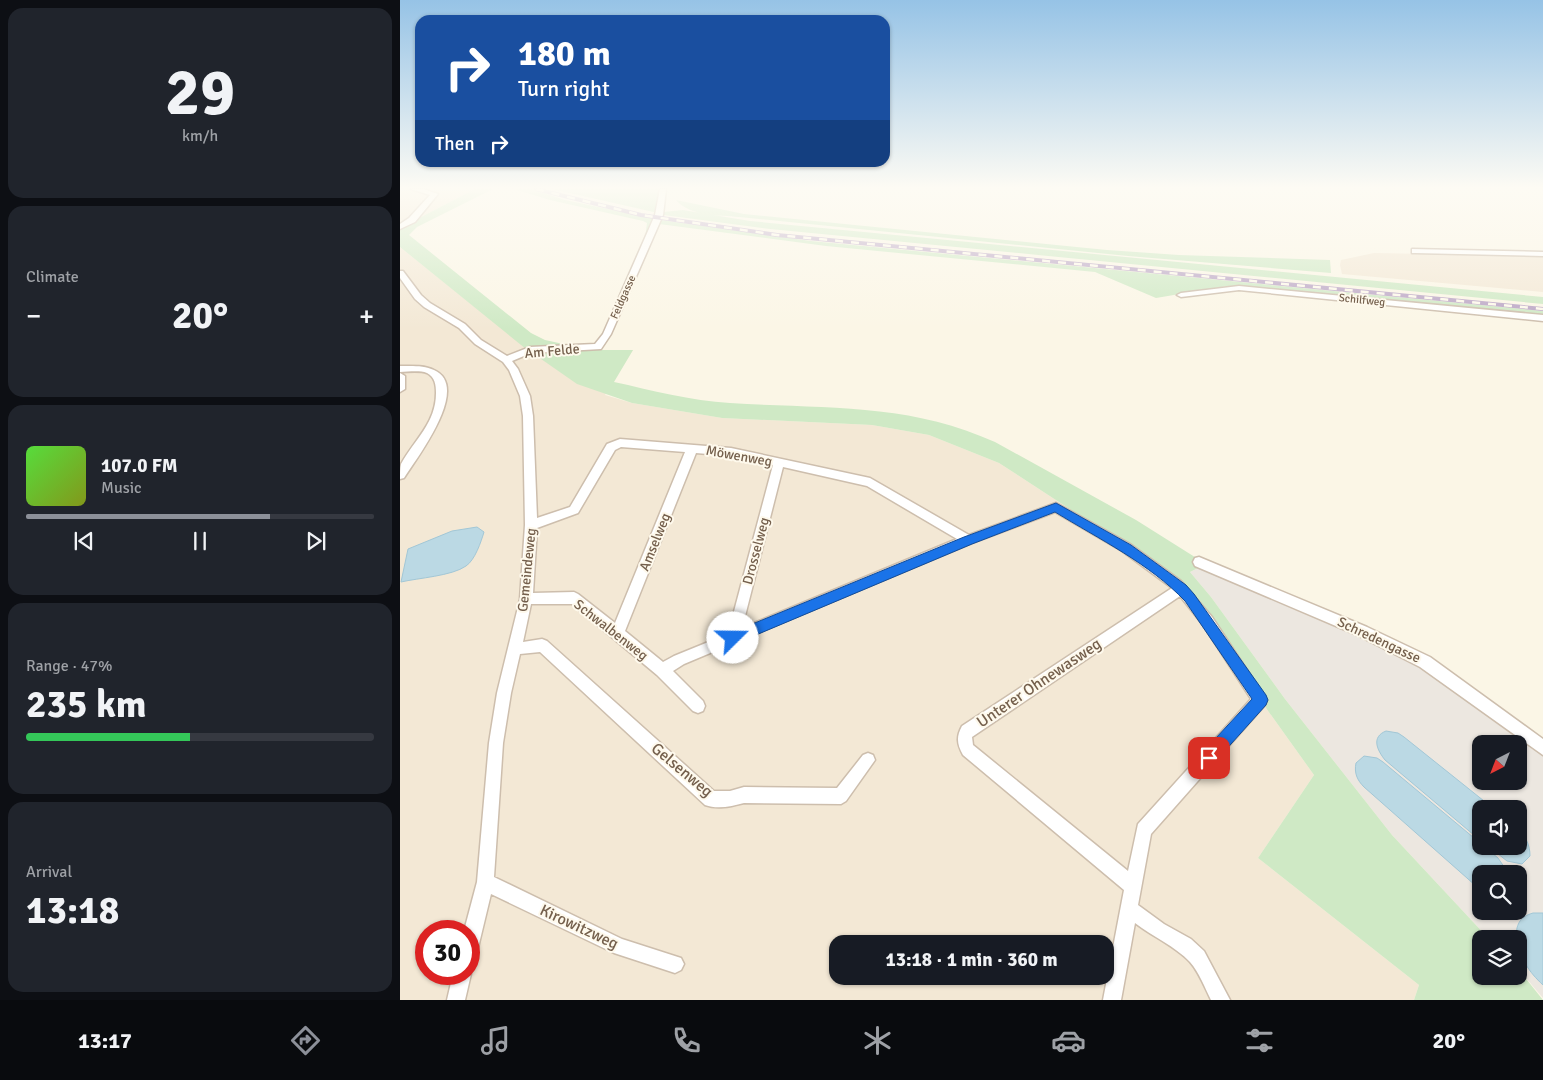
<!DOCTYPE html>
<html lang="en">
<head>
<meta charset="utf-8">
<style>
	:root { --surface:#171b24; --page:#20242c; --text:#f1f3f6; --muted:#9ea1a6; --line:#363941; --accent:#8c9099 }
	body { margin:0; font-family:Signika,sans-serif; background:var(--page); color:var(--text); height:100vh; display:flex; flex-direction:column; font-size:19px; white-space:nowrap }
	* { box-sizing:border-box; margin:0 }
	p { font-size:16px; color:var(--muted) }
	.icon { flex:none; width:28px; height:28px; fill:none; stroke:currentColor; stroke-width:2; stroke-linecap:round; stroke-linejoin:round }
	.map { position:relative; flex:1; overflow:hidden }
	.drawer { display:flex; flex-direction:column; gap:8px; padding:8px; background:#0d0f14; width:400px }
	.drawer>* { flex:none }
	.banner { position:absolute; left:15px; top:15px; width:475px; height:152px; border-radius:15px; box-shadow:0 1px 4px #0004; background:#1a4fa0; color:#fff; overflow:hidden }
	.needle { width:32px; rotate:222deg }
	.fabs { position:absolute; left:1072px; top:735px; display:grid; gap:10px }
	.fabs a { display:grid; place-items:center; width:55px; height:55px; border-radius:10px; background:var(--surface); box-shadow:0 1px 4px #0004; font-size:25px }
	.speed { position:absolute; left:15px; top:920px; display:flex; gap:10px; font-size:25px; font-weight:700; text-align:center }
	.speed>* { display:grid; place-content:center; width:65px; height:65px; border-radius:50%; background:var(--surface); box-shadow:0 1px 4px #0004; line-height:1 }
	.speed .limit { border:8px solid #d22; background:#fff; color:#111 }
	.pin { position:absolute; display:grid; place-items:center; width:42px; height:42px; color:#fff; margin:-21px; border-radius:10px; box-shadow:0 2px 8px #0006 }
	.me { position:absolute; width:55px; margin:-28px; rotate:68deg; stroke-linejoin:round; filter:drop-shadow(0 0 4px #0008) }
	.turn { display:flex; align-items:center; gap:18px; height:105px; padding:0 20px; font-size:22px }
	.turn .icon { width:65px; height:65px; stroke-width:2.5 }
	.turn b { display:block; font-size:35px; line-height:42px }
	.then { display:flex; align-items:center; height:48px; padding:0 20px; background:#0003; gap:10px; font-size:19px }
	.big { font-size:38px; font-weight:800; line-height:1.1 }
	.drawer .widget { flex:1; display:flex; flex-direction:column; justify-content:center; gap:8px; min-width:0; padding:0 18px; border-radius:15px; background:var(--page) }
	.drawer .dial { align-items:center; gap:0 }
	.dial b { font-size:65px; line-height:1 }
	.song { display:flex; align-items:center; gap:15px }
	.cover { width:60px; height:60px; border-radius:8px; background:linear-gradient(135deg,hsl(110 70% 55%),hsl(70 70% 35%)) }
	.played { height:5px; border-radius:2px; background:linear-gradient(90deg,var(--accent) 70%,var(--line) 70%) }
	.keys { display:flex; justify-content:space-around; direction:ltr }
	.heat { display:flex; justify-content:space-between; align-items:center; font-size:28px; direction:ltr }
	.charge { height:8px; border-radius:4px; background:linear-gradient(90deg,#34c759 47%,var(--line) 0) }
	.trip { position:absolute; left:429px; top:935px; width:285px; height:50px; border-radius:15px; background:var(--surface); box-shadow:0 1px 4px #0004; font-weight:800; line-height:50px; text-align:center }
	.dock { display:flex; height:80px; justify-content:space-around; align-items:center; background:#090b0e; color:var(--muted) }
	.dock .icon { width:35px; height:35px }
	.dock .current { color:var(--accent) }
	.dock b { font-size:22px; color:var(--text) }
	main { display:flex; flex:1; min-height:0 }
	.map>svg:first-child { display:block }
	.residential { fill:#f3e8d5; fill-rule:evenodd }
	.industrial { fill:#ece7e0; fill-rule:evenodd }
	.green { fill:#cfe9c5 }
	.water { fill:#bbd9e4; stroke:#a2c7d6 }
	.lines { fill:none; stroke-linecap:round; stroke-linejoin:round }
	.street-casing { stroke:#cdbead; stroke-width:3 }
	.street { fill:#fff; fill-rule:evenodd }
	.rail-casing { stroke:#baa5c5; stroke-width:4 }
	.rail { stroke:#fef9ec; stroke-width:2.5; stroke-dasharray:8; stroke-linecap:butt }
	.route { fill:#1a73e8; stroke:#114b97 }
	.labels { text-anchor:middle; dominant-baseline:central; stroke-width:4; stroke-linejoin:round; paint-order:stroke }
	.far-street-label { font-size:11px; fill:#745f4c; stroke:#fef9ec }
	.street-label { font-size:14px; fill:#745f4c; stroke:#fef9ec }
	.near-street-label { font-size:16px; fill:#745f4c; stroke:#fef9ec }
</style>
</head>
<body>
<main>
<section class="drawer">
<div class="widget dial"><b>29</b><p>km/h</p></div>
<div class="widget"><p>Climate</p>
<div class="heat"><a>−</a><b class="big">20°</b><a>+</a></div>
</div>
<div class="widget">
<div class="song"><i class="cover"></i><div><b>107.0 FM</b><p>Music</p></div></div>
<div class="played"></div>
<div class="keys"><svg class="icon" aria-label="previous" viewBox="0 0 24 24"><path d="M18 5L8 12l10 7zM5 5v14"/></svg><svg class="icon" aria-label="pause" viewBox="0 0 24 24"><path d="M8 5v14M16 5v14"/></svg><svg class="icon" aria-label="next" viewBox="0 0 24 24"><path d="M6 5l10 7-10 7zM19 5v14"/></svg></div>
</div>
<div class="widget"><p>Range · 47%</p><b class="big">235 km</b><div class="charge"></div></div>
<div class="widget"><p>Arrival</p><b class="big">13:18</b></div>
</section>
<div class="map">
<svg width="1143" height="1000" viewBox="0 0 1143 1000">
	<rect width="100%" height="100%" fill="#fbf6e6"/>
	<path class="residential" d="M0,189H75L0,228Z
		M0,247L131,352L233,350L205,395L232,403L322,418L472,425L529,435L599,463L765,571L862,693L866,708L914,775L858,858L1019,985L1014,1000H0ZM26,931H69V974H26ZM438,944H705V976H438Z
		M974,253L1143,256V292L942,274L940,265L941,260Z"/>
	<path class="industrial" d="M798,568L962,632L1019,664L1143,753V998L1119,970V939H1089L992,835L885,699L811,597L790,572ZM1081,744H1119V781H1081ZM1081,809H1119V846H1081ZM1081,874H1119V911H1081Z"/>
	<path class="green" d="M75,189H93L17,227L9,235L131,333L145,340L177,347L126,349L0,247V228Z
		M114,189H131L165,200L256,219L245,239L247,223L243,221L150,200Z
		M152,189H260L258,213Z
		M276,200L344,214L707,250L779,255L930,260L931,273L728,256L339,217C320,215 289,216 276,200Z
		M283,210L350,221L1143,297V304L370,229L264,215L263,212Z
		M261,220L411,241L1143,311V316L827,286L756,298L695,272L426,246L259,224Z
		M183,350H233L214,382C251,390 291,401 330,403C423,409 507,402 595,442L736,520L798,559V568L790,572L811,597L885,699L992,835L1089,939H1081V976H1119V970L1143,1000H1014L1019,985L858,858L914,775L866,708L862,693L765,571L599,463L529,435L472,425L322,418L232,403L177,384L131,352Z"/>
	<path class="water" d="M77,527L84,532C81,542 75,560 66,566C52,576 18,578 1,582L8,549L52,531Z
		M986,731L998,733L1004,737L1094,809H1081V841L985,760C977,750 971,737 986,731Z
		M964,756L977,758L983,762L1098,858L1109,874H1081V890L1076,886L964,787C957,780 954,773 956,763Z
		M1119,830C1126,837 1130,845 1130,856L1122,864L1107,861L1088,846H1119Z
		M1133,913H1143V985C1129,972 1119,958 1119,939H1116C1116,925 1119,917 1133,913Z"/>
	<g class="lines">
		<g class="street-casing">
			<path id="street" d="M11,189H23L38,194L15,222L0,229V224L9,218L30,195Z
				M260,189H266L263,215L211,334L201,349L131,353L112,361L118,369L130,396L133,416L137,518L170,507L207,444L220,439L331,448L470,478L569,535L656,503L730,544L781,581L812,617L867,700L865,705L751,834L738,905L764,924L791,939L804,951L830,1000H811C805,988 799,972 790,962C775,946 753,937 735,923L721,1000H703L724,890L563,755C557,744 556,737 562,726L772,588L722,551L655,512L572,543L284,664L273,671L303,701L305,706L303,711L298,713L293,711L257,675L172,604H131L123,642L142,639L147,641L314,791H330L344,787L437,788L463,755L468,753L473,755L475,760L446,801L441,804L344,803C332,806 318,810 305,805L140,652L120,654L111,693L103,743L94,877L222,939L281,958L284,964L281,970L275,973L214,953L91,894L78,948L75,954L69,957V931H64L77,882L89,743L97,693L120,599L125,525L123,416L120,396L109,370L103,362L75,344L59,328L24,307L15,299L0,278V271H3L21,295L30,303L65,324L81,340L107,356L130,347L195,344L203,334L255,215ZM221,447L285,452L215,623L178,594L174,592L133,593L137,528L178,513L215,450ZM296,453L331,456L373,465L328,634L274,656L263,662L225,631ZM383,467L467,486L557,539L342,628ZM780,596L803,625L851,699L738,824L728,871L573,745L572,737Z
				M1012,249L1143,252V256L1015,253H1012Z
				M839,286L1143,315V321L839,290L781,297L777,295L781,293Z
				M0,366C11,366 24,365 34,370C72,387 16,459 4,478L0,479C0,474 0,468 1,464C15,439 36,423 36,393C36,385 35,377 27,373C19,370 8,372 0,372Z
				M0,373L5,376V389L0,392Z
				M799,557L967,627L1030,657L1143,739V755L1020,667L957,635L795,566L793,562L795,558Z
				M69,968L71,974L65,1000H47L53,974H69Z"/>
		</g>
		<use href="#street" class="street"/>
		<g class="rail-casing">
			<path id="rail" d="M136,189L241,215L377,235L1143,309"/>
		</g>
		<use href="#rail" class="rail"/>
	</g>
	<linearGradient id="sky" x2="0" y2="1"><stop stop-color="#96c3e6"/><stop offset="0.57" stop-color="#fdfbf4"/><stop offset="1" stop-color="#fdfbf4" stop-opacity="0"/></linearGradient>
	<rect width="1143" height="329" fill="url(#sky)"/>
	<path class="route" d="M656,503L731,545L786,585L794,594L866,695L868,700L866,705L814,763L809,765L803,763L801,758L803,752L852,699L785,601C750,564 699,539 655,512L572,544L337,643L333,644L328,643L326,638L328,634L564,537Z"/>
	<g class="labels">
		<g class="far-street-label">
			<text transform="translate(223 297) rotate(-66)">Feldgasse</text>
			<text transform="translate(962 300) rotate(6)">Schilfweg</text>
		</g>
		<g class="street-label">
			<text transform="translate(152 351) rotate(-5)">Am Felde</text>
			<text transform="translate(339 456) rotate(10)">Möwenweg</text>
			<text transform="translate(255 542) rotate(-68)">Amselweg</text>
			<text transform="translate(356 551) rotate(-75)">Drosselweg</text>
			<text transform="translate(127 570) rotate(-84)">Gemeindeweg</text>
			<text transform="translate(211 630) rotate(38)">Schwalbenweg</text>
			<text transform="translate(979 640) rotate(25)">Schredengasse</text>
		</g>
		<g class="near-street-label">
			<text transform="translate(639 683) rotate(-34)">Unterer Ohnewasweg</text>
			<text transform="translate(282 770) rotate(40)">Gelsenweg</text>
			<text transform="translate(179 927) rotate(25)">Kirowitzweg</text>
		</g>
	</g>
</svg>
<div class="fabs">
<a><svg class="needle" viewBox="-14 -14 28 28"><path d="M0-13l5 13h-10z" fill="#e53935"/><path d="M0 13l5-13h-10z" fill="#9ea1a6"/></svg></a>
<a><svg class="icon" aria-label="sound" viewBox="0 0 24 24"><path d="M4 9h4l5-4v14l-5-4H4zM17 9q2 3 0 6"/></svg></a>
<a><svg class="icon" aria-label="search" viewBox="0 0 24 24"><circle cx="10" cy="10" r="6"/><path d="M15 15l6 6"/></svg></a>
<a><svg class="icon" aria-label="layers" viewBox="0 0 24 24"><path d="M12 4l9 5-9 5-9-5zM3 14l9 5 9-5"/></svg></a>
</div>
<div class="speed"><div class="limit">30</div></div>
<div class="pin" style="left:809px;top:758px;background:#d93025"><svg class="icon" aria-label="arrive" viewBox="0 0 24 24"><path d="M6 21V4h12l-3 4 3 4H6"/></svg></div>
<svg class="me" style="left:333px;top:638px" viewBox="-20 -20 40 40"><circle r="19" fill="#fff"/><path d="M0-13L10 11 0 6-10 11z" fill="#1a73e8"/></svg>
<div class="trip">13:18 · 1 min · 360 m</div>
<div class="banner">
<div class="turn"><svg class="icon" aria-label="right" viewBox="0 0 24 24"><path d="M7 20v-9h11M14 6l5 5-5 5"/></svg><div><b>180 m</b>Turn right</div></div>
<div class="then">Then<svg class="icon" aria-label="right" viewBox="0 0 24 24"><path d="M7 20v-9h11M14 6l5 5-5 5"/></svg></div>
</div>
</div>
</main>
<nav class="dock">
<b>13:17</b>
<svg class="icon current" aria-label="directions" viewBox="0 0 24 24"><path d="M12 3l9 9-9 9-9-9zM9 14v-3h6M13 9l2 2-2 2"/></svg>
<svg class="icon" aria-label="music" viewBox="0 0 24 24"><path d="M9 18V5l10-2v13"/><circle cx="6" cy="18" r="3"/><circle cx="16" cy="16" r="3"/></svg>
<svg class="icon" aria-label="phone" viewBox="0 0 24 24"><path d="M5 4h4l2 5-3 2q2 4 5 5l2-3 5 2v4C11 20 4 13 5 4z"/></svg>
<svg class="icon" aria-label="climate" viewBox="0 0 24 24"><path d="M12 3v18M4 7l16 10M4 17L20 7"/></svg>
<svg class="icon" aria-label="car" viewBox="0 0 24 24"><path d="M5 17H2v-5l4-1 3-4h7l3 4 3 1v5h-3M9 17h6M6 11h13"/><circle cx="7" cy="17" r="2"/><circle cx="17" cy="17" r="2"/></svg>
<svg class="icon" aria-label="filters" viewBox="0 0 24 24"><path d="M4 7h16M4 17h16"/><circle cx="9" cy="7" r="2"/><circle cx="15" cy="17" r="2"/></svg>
<b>20°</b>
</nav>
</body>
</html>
